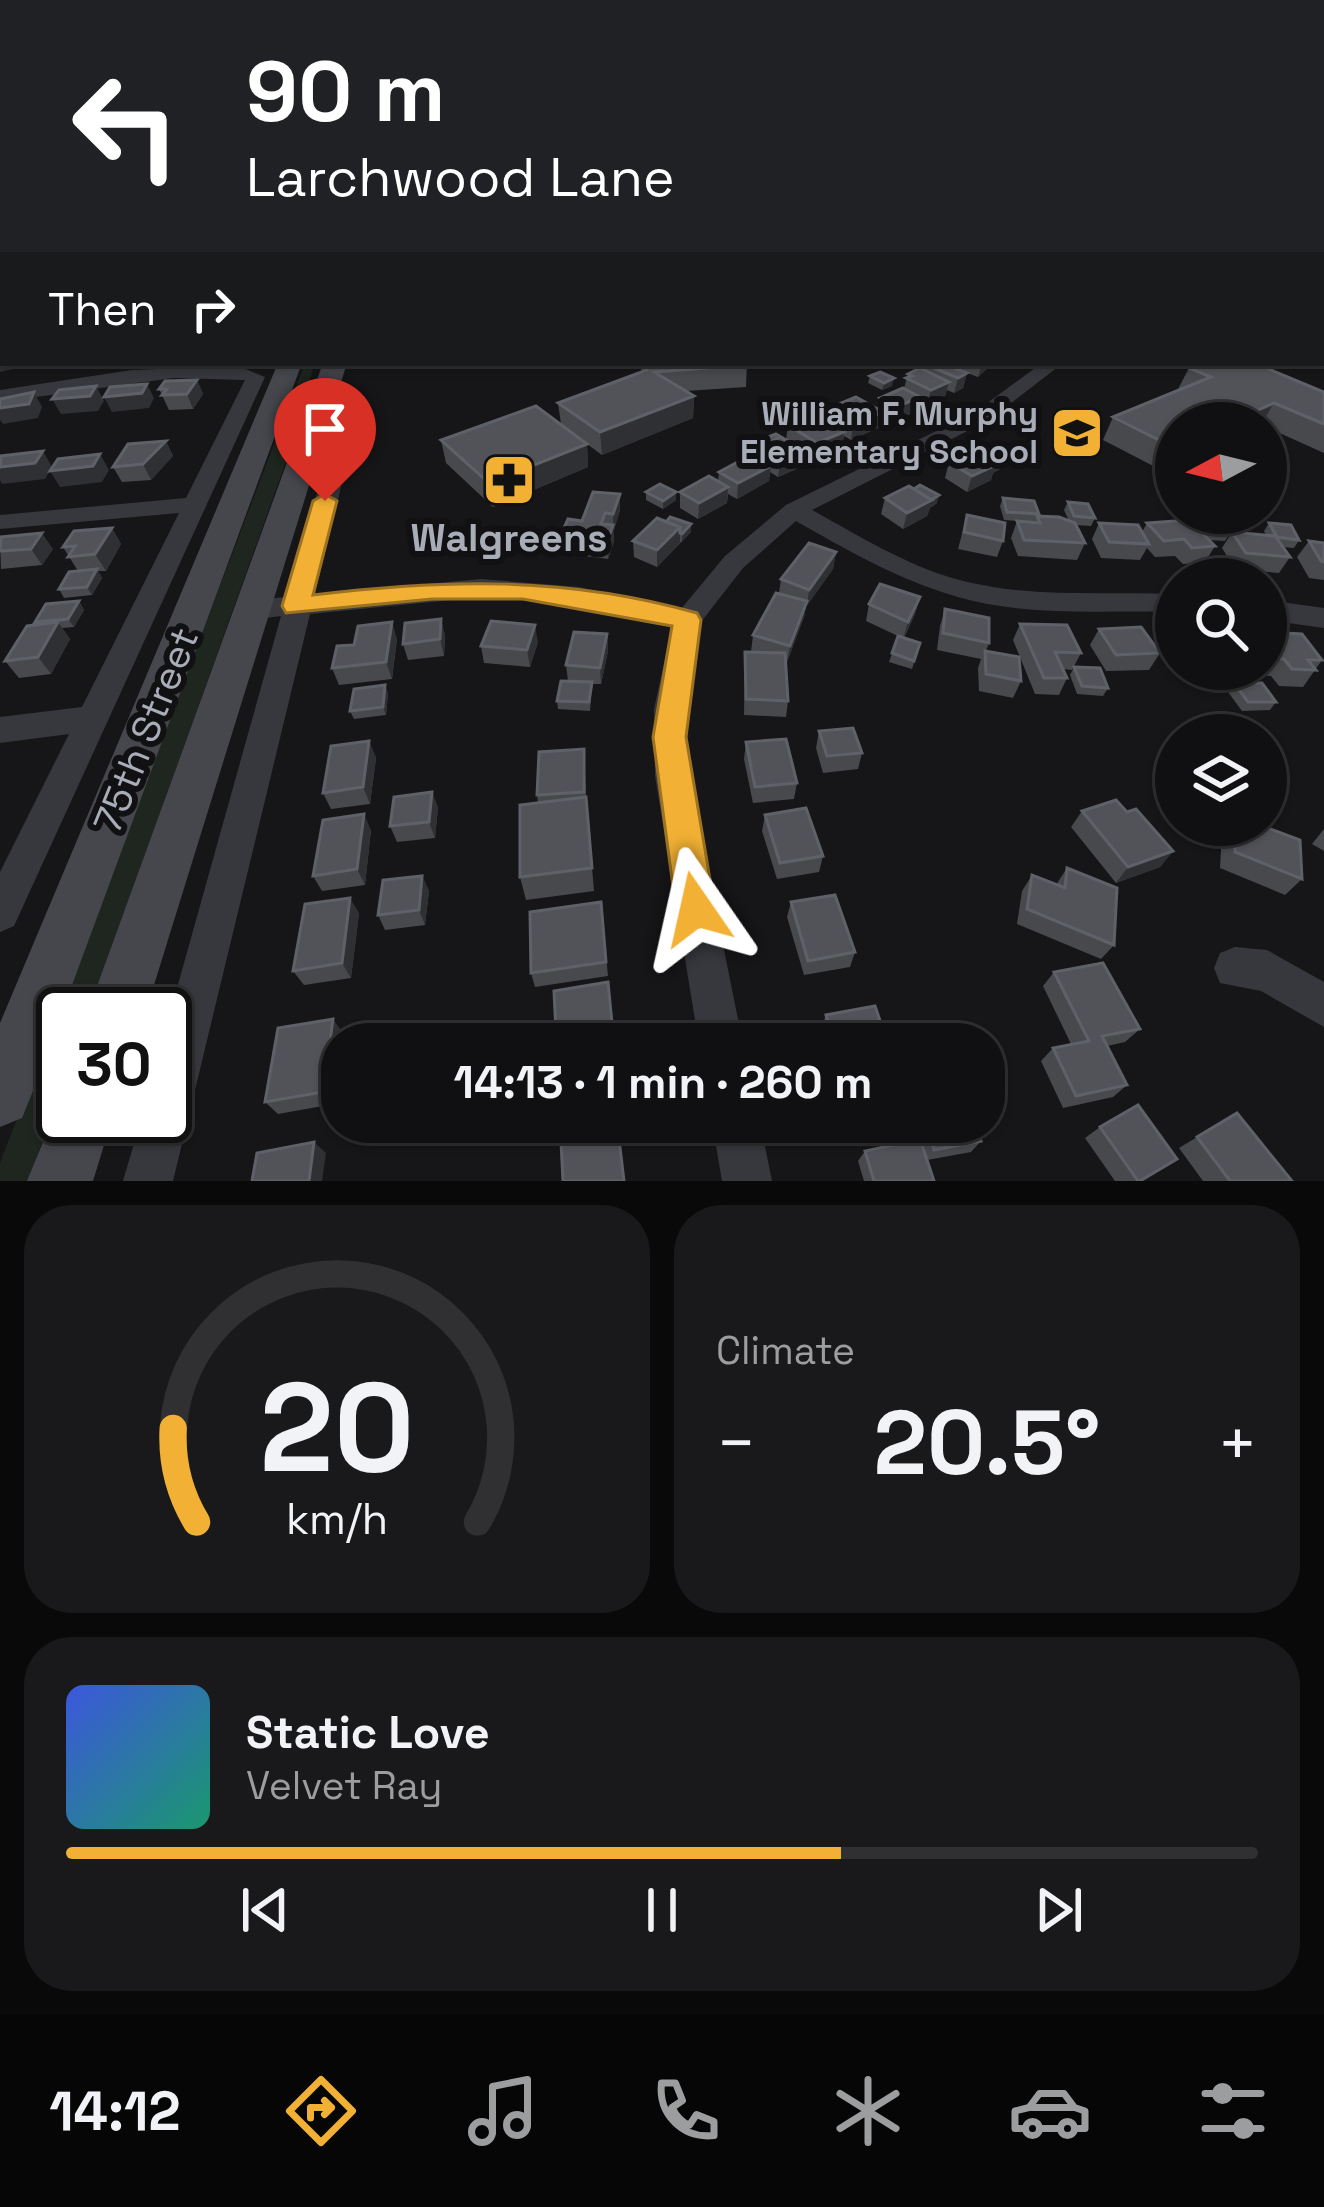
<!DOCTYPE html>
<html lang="en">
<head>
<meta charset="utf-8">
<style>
	:root { --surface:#101012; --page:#19191b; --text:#f1f3f6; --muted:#9c9d9f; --line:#303032; --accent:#f2b134 }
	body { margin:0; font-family:"Space Grotesk",sans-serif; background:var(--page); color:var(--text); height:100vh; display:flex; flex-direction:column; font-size:45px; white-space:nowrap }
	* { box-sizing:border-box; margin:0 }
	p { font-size:39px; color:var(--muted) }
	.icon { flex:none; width:66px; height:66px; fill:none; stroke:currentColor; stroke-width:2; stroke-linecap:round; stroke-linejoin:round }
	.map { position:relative; height:1181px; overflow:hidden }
	.sheet { display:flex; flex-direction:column; gap:24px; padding:24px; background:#09090a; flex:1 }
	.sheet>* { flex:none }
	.top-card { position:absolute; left:0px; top:0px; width:1326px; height:366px; box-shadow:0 3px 9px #0004,0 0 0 3px var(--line); background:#202124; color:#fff; overflow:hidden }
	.needle { width:78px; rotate:263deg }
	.tools { position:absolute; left:1155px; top:402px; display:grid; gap:24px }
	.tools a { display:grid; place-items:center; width:132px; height:132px; border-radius:50%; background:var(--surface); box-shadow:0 3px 9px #0004,0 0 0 3px var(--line); font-size:60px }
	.speed { position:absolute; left:36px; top:987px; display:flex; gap:24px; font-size:60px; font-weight:700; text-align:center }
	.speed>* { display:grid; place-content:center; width:156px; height:156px; border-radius:50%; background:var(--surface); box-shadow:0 3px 9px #0004,0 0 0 3px var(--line); line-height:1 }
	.speed .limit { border:6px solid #111; border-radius:18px; background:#fff; color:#111 }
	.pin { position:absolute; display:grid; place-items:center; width:102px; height:102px; color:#fff; margin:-123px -51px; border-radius:50% 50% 50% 0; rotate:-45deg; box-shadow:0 0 12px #0007 }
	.pin .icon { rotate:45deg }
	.me { position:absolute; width:132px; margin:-66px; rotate:349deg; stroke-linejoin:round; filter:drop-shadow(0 0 9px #0008) }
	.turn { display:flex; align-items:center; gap:42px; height:252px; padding:0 48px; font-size:54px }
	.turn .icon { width:156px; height:156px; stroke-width:2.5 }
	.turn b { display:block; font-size:84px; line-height:102px }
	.then { display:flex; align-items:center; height:114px; padding:0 48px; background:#0003; gap:24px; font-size:45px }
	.big { font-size:90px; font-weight:600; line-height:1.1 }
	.sheet .tile { flex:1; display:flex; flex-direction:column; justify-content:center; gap:18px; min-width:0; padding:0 42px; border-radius:48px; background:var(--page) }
	.sheet .dial { align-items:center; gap:0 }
	.dial svg { height:312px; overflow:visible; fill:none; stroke:var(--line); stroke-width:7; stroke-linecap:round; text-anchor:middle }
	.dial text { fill:var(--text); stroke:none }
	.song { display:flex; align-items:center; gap:36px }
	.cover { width:144px; height:144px; border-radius:18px; background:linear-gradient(135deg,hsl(230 70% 55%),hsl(160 70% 35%)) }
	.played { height:12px; border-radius:6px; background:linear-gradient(90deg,var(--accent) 65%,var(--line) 65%) }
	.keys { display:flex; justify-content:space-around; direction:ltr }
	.heat { display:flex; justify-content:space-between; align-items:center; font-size:66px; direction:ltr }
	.sheet .tiles { flex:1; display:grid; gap:24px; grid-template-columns:1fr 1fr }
	.tile:last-child { grid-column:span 2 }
	.trip { position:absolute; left:321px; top:1023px; width:684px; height:120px; border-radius:48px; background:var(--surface); box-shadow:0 3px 9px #0004,0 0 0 3px var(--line); font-weight:600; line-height:120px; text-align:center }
	.tabs { display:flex; height:192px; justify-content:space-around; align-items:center; background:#060607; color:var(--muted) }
	.tabs .icon { width:84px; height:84px }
	.tabs .active { color:var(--accent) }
	.tabs b { font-size:54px; color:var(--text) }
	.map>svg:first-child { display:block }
	.green { fill:#1e261f }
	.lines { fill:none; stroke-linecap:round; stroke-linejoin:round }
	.minor { fill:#37383d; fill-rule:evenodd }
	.tertiary { fill:#37383d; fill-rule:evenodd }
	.secondary { fill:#45474d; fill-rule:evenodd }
	.wall { fill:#47494d }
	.shaded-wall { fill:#2f3033 }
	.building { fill:#525359; stroke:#5f6168; stroke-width:3 }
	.route { fill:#f2b134; stroke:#9d7322; stroke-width:3 }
	.labels { text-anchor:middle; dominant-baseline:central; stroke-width:12; stroke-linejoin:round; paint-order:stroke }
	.far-poi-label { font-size:33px; font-weight:bold; fill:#a8adb8; stroke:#111113; text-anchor:end }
	.poi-label { font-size:39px; font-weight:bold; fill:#a8adb8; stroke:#111113 }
	.street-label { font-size:39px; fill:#a8adb8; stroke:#111113 }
</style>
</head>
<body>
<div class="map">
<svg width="1324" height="1181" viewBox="0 0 1324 1181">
	<rect width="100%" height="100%" fill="#161618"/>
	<path class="green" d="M305,363H314L302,417L88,1014H63V1084L28,1181H0V1163Z"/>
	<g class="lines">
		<path class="minor" d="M1323,318H1324V328H1323Z
			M1042,363H1063L989,420L812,510C863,538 915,571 972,583C1039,598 1108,591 1176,594V612C1117,610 1058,615 1000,606C925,595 861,558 796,521L743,568L701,622L686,709L689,776L743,1044H699L655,776L654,709L672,626L579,605L481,597L310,614L173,1181H123L142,1116H165V1031L281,616L250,620L236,610L250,600L287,597L331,445H347L350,450L315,594L481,579L579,587L681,609L725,556L786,505L975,412Z
			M238,366L265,377L14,926L0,932V872L69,734L0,743V717L82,707L179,513L0,529V515L186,498L245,380L173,378L0,402V390L132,370Z
			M1266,600L1324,608V628L1266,620Z
			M1235,947L1267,950L1324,982V1027L1261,991L1220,983L1214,968L1220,953Z
			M712,1122H760L772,1181H722Z"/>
		<path class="tertiary" d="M0,304H3V316H0Z"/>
		<path class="secondary" d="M278,363H302L31,1096L22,1118L0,1127V1023Z
			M323,363H347L145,1014H87Z
			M63,1093V1116H113L93,1181H27Z"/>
	</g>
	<path class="wall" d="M0,234H3V285H0Z
		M639,363H747L746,387L686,391L694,396L693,418L602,455L587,444L588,467L493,507L446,463L441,440L561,424L558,403L642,372Z
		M923,363H990L989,367L978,377L967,373L963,388L954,393L947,390L945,396L927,405L919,401L916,411L893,422L882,416L880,427L851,440L844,436L842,447L815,459L803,451L801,467L778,477L770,472L769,481L737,499L728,494L727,503L698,519L680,508V492L718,481L719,472L756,457L757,448L763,445V439L786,440L788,425L823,423L835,426L839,404L877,409L880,398L904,388L908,374L921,369Z
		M1189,368L1324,392V453L1266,427V423H1176V465L1163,471L1103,440L1113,417L1180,390L1178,389Z
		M870,376L892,386L882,390L868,383Z
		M197,380L203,394L193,409L169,410L159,389Z
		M166,441L173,456L151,480L122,482L113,467Z
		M979,455L1003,461L1000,469L993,473L991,480L967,492L945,478L949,462Z
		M914,489L937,503L930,508L927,516L903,529L881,514L885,498Z
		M646,492H676V500L663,509L646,500Z
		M620,494V510L614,530V541L608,559L562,553L560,537Z
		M1003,498L1039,514L1038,516L1069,521L1064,510L1068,502L1095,518L1091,526L1075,525L1085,543L1077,560L1018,556L1011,538L1017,521L1035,522L1004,520L1000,506Z
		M1197,514L1230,533L1225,541L1209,540L1215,546L1205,562L1183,564L1175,556L1155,557L1147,548L1140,560L1101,558L1092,539L1099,523L1142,532L1147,523L1197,528L1193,522Z
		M967,515L1003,541L997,557L958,549Z
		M1269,523L1299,540L1294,548L1283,547L1290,557L1279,573L1235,569L1222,548L1232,532L1266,535L1264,531Z
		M112,528L121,544L106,571H98L102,578L92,595L64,598L59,589L78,571L63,547Z
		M691,532L657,567L634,557L633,541Z
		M0,537L53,549L42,565L1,569Z
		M1309,541L1324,543V580L1309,578L1297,557Z
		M836,552L833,569L806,606L804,617L787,662H785L788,701L786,717L744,715L745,652H751L753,635L779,593L781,579Z
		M920,597L915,614L904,638L920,643L912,669L889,662L898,636L866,621L869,604Z
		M79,601L84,610L74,627L62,628L70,639L51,674L19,678L5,661L37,625L35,622Z
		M945,609L989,643L986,651L1021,681L1013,698L979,691L978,668L981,659L937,650L940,626Z
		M441,619L445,636L444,656L408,660L403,644Z
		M1020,624L1081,653L1072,670L1063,669L1067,678L1059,695L1035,694L1013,640Z
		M1099,629L1160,653L1149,670L1106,671L1090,645Z
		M1266,632L1322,660L1303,687L1279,686L1271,676L1258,675L1254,669H1266Z
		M607,634L608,651L601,684H592L590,711L558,709L557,701L568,681L566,665Z
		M397,639L392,679L339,685L332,668Z
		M538,642L530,667L484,663L481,646Z
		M1074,667L1108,688L1103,696L1077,694L1070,675Z
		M1186,669H1237L1233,675H1227L1222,682L1192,681Z
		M1234,683L1276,702L1270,710L1242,711L1228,692Z
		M385,685L388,694L386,715L354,719L350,711Z
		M819,731L862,753L858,769L823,773L816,748Z
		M369,741L376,758L370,804L331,809L323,793Z
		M746,742L797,783L794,799L753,803L744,759Z
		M1176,753V794L1169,792L1165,768Z
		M585,766L586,797L594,891L526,900L520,877L538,803L537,795Z
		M432,792L438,808L435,838L397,842L390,826Z
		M1082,811L1127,812L1173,851L1160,867L1116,883L1071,827Z
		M765,815L823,856L819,872L777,879L762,831Z
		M1228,825H1260L1302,879L1285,895L1220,868L1222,832Z
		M1324,829V851L1312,844Z
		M371,830L365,885L322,891L313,876Z
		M1067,868L1114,945L1101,959L1017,924L1022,891L1032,875L1056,885Z
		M422,876L429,891L425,925L385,930L378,915Z
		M601,902L608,976L535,987L531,973Z
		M791,902L855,952L850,967L804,975L787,917Z
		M359,913L351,978L304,985L293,971Z
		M1054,972L1140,1029L1125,1042L1107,1046L1127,1085L1113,1097L1063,1108L1041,1061L1053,1048L1071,1044L1043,986Z
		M826,1015L888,1044H825L821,1028Z
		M343,1033L334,1104L278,1114L265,1102Z
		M1237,1113L1292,1181H1203L1179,1148Z
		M912,1122H974L981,1141L971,1152L927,1160L934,1181H864L858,1161L865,1151L918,1140Z
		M1100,1127L1140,1181H1115L1085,1138Z"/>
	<path class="shaded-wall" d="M3,347V363H16L18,368L0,372V348Z
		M982,363H990L989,367L978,377Z
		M967,373L963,388L954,393L958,378Z
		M894,378L892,386L882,390L884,383Z
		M197,380L203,394L193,409L187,394Z
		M949,382L945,396L927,405L931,390Z
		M147,384L154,398L149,408L112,412L104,397Z
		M96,386L104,401L98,411L61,414L52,399Z
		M34,392L42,407L38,418L3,424L0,420V408Z
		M694,396L693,418L602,455L600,432Z
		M920,397L916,411L893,422L896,407Z
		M1274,403L1262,423H1229Z
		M883,412L880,427L851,440L853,425Z
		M844,432L842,447L815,459L817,443Z
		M166,441L173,456L151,480L143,464Z
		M587,444L588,467L493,507L489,483Z
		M1176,447V465L1163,471L1175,448Z
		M43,451L52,467L45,479L2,484L0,480V467Z
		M803,451L801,467L778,477L780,462Z
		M100,454L109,470L102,482L60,487L50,471Z
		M1003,461L1000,469L993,473L991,480L967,492L972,476Z
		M771,466L769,481L737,499L738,483Z
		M728,487L727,503L698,519L699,503Z
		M676,492V500L663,509V501Z
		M620,494V510L614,530V541L608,559L607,542L613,525V514Z
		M939,495L937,503L930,508L927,516L903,529L907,513Z
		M691,524V532L682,542V534Z
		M680,527V543L657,567V550Z
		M112,528L121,544L106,571L95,554Z
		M42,533L53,549L42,565L31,549Z
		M836,552L833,569L807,606L809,590Z
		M97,569L102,578L92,595L87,587Z
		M920,597L915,614L903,639L908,622Z
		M79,601L84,610L74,627L68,619Z
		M807,601L804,617L787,662L790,646Z
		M441,619L445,636L444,656L440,639Z
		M58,622L70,639L51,674L38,657Z
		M392,622L397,639L392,679L386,662Z
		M535,625L538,642L530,667L527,650Z
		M607,634L608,651L601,684L600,668Z
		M385,685L388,694L386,715L383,707Z
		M369,741L376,758L370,804L363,787Z
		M432,792L438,808L435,838L429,822Z
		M364,814L371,830L365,885L357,869Z
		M1173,851L1160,867L1116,883L1128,867Z
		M422,876L429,891L425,925L419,910Z
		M350,898L359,913L351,978L342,963Z
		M333,1019L343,1033L334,1104L323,1092Z
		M314,1142L326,1153L322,1181H309Z"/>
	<path class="building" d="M0,234H3V259L0,260Z
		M645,363H747L748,365L654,372L694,396L600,432L558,403L647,370Z
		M922,363H956L949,366L967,373L958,378Z
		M1198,363H1254L1324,392V424L1274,403L1229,423H1176L1175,448L1113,417L1211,377L1189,368Z
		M920,368L949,382L931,390L906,378L912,376L908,374Z
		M880,372L894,378L884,383L870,376Z
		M197,380L187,394L162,395L167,389H159L165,381Z
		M147,384L142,393L104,397L110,387Z
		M96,386L90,396L52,399L59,390Z
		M903,388L920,397L896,407L880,398Z
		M34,392L29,404L0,408V399Z
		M856,397L883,412L853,425L836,415L849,410L839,404Z
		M536,406L587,444L489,483L441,440Z
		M811,416L823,423L813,427L802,421Z
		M799,421L811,428L827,421L844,432L817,443L788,425Z
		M776,434L788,441L780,437L770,442L763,439Z
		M780,437L803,451L780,462L757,448Z
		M166,441L143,464L113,467L128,444Z
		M43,451L35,463L0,467L1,456Z
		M972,452L996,465L972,476L949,462Z
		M985,452L1003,461L996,465L979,455Z
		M100,454L93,466L50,471L58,459Z
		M751,455L771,466L738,483L719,472Z
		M709,476L728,487L699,503L680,492Z
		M660,484L676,492L663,501L646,492Z
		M920,485L939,495L931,500L914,489Z
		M909,486L932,500L907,513L885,498Z
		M593,492L620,494L613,514L605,513L601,524L613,525L607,542L560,537L568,519L582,521Z
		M1003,498L1034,501L1039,514L1007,512Z
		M1068,502L1088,504L1095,518L1074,516Z
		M1197,514L1217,515L1230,533L1210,532Z
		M967,515L1005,523L1003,541L964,532Z
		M1037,516L1059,517L1075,523L1085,543L1024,540L1017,521L1040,523Z
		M670,517L691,524L682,534L680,533V527L666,522Z
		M657,518L680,527L657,550L633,541Z
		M1189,520L1215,546L1192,548L1184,539L1164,541L1147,523Z
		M1099,523L1138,525L1149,544L1109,542Z
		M1269,523L1291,525L1299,540L1277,537Z
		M112,528L95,554L68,557L75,546L63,547L74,531Z
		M1232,532L1275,536L1290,557L1246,553Z
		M42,533L31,549L0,551L1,537Z
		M1309,541L1324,543V562L1321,561Z
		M809,543L836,552L809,590L781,579Z
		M97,569L87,587L59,589L69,572Z
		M880,584L920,597L908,622L869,604Z
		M776,593L807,601L790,646L753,635Z
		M79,601L68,619L35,622L46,604Z
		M945,609L989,618V643L943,633Z
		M441,619L440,639L403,644L405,623Z
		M491,621L535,625L527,650L481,646Z
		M58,622L38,657L5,661L27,626Z
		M392,622L386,662L332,668L337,646L354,645L358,626Z
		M1020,624L1067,625L1081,653L1055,652L1067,678H1044Z
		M1141,627L1160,653L1116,655L1099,629Z
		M574,632L607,634L600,668L566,665Z
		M1266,632L1302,634L1322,660H1308L1316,670L1292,669L1284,659L1271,658L1266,652Z
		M898,636L920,643L914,661L892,653Z
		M985,651L1019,657L1021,681L986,674Z
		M745,652L785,653L788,701L746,699Z
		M1074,667L1100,668L1108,688L1082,686Z
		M561,681L592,682L589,702L557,701Z
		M1234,683H1262L1276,702H1248Z
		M385,685L383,707L350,711L354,689Z
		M853,728L862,753L827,756L819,731Z
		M786,739L797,783L755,787L746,742Z
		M369,741L363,787L323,793L331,746Z
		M584,749V792L537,795L539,752Z
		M432,792L429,822L390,826L394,797Z
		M586,797L592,868L520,877V805Z
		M1116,800L1127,812L1136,809L1173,851L1128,867L1082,811Z
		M806,808L823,856L780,863L765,815Z
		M364,814L357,869L313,876L323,820Z
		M1236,825H1260L1300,840L1302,879L1235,852Z
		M1067,868L1117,888L1114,945L1027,909L1032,875L1065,888Z
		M422,876L419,910L378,915L383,880Z
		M835,895L855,952L808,961L791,902Z
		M350,898L342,963L293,971L305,904Z
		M601,902L606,962L531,973L530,912Z
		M1103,963L1140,1029L1102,1036L1127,1085L1076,1096L1053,1048L1089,1041L1054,972Z
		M608,982L614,1044H532L531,1036L556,1032L554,991Z
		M875,1006L888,1044H834L826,1015Z
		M333,1019L323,1092L265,1102L278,1028Z
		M1138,1105L1177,1159L1140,1181H1138L1100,1127Z
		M1237,1113L1292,1181H1230L1197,1137Z
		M560,1122H617L624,1181H563Z
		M925,1122H974L981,1141L934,1150Z
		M920,1139L934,1181H874L865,1151Z
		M314,1142L309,1181H252L257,1153Z"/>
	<linearGradient id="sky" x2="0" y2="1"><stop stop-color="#0c0c0d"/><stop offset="0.55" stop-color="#363c48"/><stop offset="1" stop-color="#363c48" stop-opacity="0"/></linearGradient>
	<rect width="1324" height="367" fill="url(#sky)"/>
	<path class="route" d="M325,494L337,501L313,595C446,579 567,576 697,613L701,620L686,737L715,909L710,923L696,928L682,923L676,909L653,737L672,626L523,599H432L286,613L282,606L313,501Z"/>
	<defs>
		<g id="school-square" transform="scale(2.7)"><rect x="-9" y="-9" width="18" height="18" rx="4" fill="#f2b134" stroke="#111113"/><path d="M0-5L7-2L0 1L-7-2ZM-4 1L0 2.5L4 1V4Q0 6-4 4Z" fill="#111"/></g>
		<g id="pharmacy-square" transform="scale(2.7)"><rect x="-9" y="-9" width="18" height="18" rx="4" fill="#f2b134" stroke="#111113"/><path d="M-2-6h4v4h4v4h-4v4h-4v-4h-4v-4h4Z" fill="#111"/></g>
	</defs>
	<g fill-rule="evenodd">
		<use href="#school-square" x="1077" y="433"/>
		<use href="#pharmacy-square" x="509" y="480"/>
	</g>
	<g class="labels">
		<g class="far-poi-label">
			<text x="1038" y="414">William F. Murphy<tspan x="1038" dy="38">Elementary School</tspan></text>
		</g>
		<g class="poi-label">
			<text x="509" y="537">Walgreens</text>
		</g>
		<g class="street-label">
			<text transform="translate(146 730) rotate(-68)">75th Street</text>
		</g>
	</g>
</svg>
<div class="tools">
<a><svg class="needle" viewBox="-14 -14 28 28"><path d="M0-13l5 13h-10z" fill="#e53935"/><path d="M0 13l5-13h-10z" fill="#9c9d9f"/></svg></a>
<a><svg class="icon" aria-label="search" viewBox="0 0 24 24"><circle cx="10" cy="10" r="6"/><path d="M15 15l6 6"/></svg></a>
<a><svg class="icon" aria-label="layers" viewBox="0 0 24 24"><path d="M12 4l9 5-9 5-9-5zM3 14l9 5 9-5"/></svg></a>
</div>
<div class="speed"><div class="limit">30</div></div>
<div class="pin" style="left:325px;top:501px;background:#d93025"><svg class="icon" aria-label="arrive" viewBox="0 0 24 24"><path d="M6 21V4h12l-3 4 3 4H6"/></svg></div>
<svg class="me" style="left:696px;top:909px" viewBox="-20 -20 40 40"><path d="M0-17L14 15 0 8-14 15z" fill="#f2b134" stroke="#fff" stroke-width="4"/></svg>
<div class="trip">14:13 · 1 min · 260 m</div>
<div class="top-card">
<div class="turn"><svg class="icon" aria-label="left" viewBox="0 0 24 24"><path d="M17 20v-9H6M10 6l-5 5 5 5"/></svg><div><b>90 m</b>Larchwood Lane</div></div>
<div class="then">Then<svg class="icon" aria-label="right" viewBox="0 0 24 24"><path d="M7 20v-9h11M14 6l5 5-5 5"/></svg></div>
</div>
</div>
<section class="sheet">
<div class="tiles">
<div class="tile dial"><svg viewBox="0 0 100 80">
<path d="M14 69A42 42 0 1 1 86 69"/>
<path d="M14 69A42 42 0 0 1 8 45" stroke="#f2b134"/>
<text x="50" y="56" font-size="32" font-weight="700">20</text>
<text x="50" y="72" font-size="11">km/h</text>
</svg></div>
<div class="tile"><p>Climate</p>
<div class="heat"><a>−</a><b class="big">20.5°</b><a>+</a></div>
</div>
<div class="tile">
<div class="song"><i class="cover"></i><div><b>Static Love</b><p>Velvet Ray</p></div></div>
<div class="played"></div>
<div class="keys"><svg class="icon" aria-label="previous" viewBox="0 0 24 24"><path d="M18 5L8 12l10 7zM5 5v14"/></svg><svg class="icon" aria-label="pause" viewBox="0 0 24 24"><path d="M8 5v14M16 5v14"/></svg><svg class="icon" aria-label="next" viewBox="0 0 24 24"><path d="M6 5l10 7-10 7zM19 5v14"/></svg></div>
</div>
</div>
</section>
<nav class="tabs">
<b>14:12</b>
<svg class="icon active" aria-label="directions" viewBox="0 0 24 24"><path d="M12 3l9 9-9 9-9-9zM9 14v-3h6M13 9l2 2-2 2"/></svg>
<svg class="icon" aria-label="music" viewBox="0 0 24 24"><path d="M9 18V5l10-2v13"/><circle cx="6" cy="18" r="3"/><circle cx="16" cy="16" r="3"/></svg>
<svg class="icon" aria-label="phone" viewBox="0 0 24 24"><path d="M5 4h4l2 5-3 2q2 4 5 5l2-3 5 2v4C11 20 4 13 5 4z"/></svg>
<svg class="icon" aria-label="climate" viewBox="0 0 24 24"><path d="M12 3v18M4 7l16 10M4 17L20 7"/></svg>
<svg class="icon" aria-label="car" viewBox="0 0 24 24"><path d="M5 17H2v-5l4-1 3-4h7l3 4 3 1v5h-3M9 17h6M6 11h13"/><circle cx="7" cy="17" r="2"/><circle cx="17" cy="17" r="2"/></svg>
<svg class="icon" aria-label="filters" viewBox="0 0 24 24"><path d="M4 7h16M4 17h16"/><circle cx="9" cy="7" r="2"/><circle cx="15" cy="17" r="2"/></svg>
</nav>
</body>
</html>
